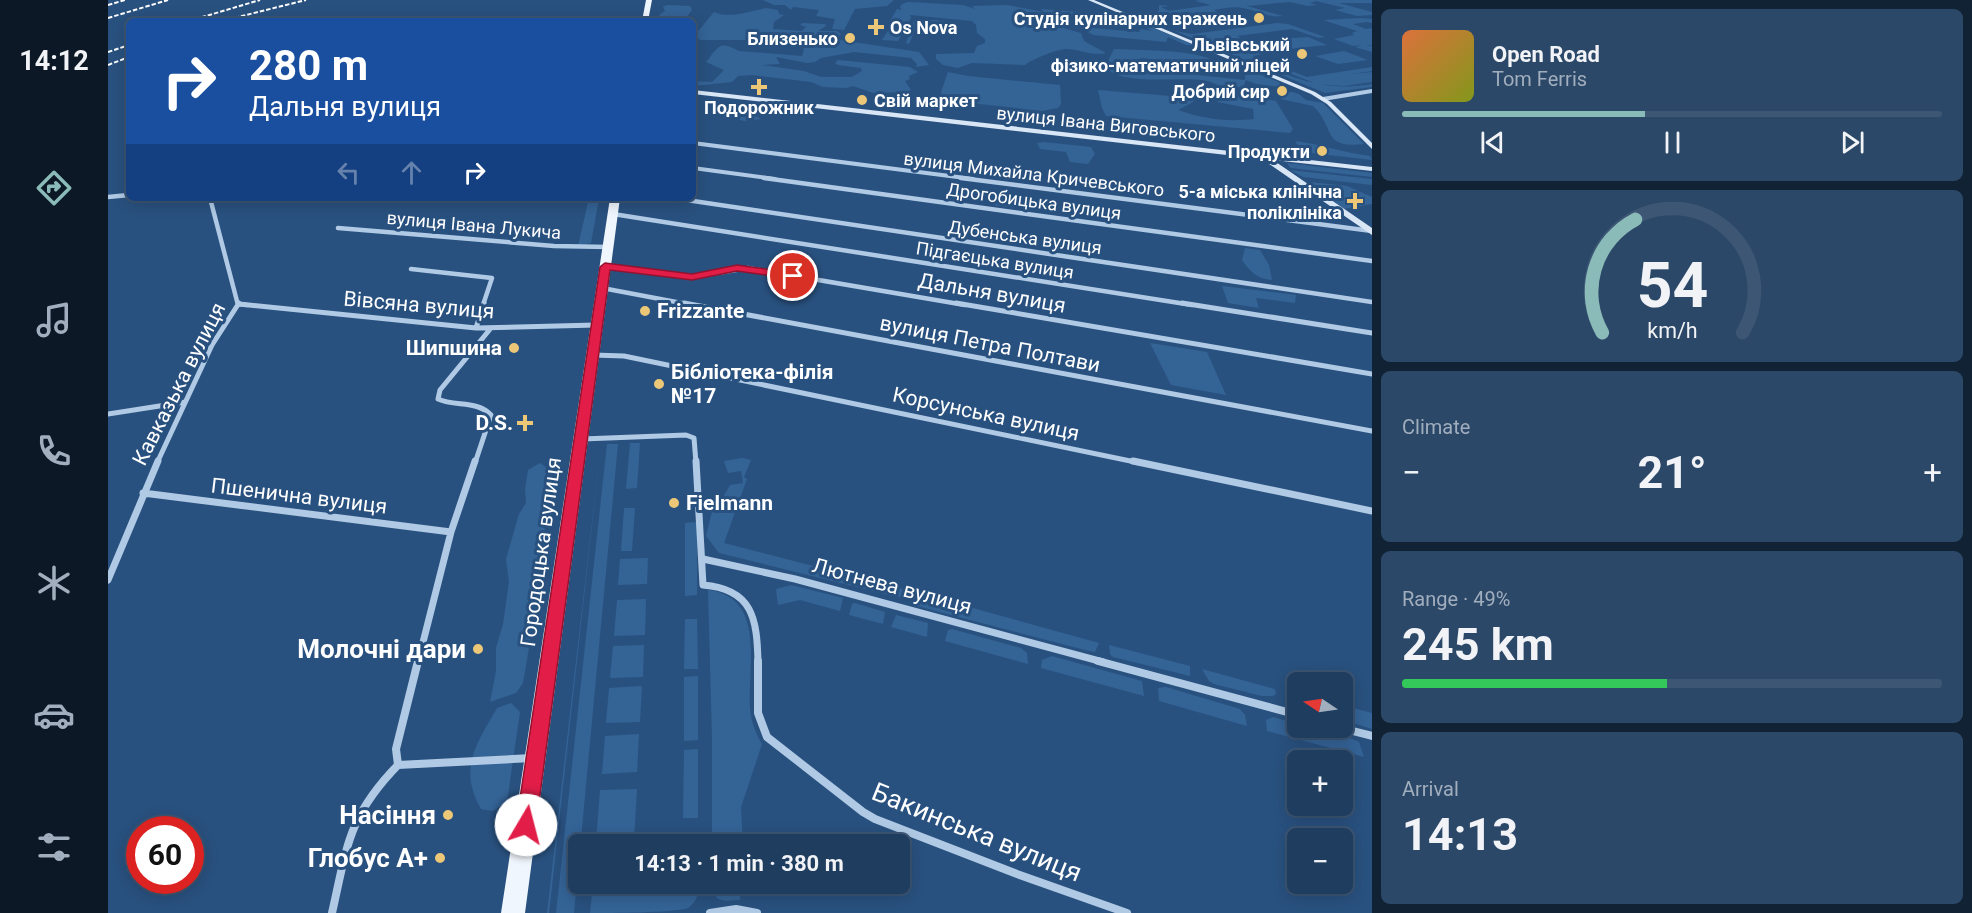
<!DOCTYPE html>
<html lang="en">
<head>
<meta charset="utf-8">
<style>
	:root { --surface:#1f3d5f; --page:#2c4868; --text:#f1f3f6; --muted:#a1aebd; --line:#3c5674; --accent:#8bbbb9 }
	body { margin:0; font-family:Roboto,sans-serif; background:var(--page); color:var(--text); height:100vh; display:flex; flex-direction:column; font-size:22px; white-space:nowrap }
	* { box-sizing:border-box; margin:0 }
	p { font-size:20px; color:var(--muted) }
	.icon { flex:none; width:33px; height:33px; fill:none; stroke:currentColor; stroke-width:2; stroke-linecap:round; stroke-linejoin:round }
	.map { position:relative; flex:1; overflow:hidden }
	.details { display:flex; flex-direction:column; gap:9px; padding:9px; background:#112234; width:600px }
	.details>* { flex:none }
	.guide { position:absolute; left:18px; top:18px; width:570px; height:183px; border-radius:9px; box-shadow:0 3px 15px #0003,0 0 0 2px var(--line); background:#1a4fa0; color:#fff; overflow:hidden }
	.needle { width:39px; rotate:283deg }
	.fabs { position:absolute; left:1179px; top:672px; display:grid; gap:12px }
	.fabs a { display:grid; place-items:center; width:66px; height:66px; border-radius:9px; background:var(--surface); box-shadow:0 3px 15px #0003,0 0 0 2px var(--line); font-size:30px }
	.speed { position:absolute; left:18px; top:816px; display:flex; gap:12px; font-size:30px; font-weight:700; text-align:center }
	.speed>* { display:grid; place-content:center; width:78px; height:78px; border-radius:50%; background:var(--surface); box-shadow:0 3px 15px #0003,0 0 0 2px var(--line); line-height:1 }
	.speed .limit { border:9px solid #d22; background:#fff; color:#111 }
	.pin { position:absolute; display:grid; place-items:center; width:51px; height:51px; color:#fff; margin:-26px; border:3px solid #fff; border-radius:50%; box-shadow:0 2px 6px #0007 }
	.me { position:absolute; width:66px; margin:-33px; rotate:8deg; stroke-linejoin:round; filter:drop-shadow(0 0 4px #0008) }
	.turn { display:flex; align-items:center; gap:21px; height:126px; padding:0 24px; font-size:27px }
	.turn .icon { width:78px; height:78px; stroke-width:2.5 }
	.turn b { display:block; font-size:42px; line-height:51px }
	.lanes { display:flex; align-items:center; height:57px; padding:0 24px; background:#0003; justify-content:center; gap:30px; direction:ltr }
	.lanes .off { opacity:.35 }
	.big { font-size:45px; font-weight:700; line-height:1.1 }
	.details .widget { flex:1; display:flex; flex-direction:column; justify-content:center; gap:9px; min-width:0; padding:0 21px; border-radius:9px; background:var(--page) }
	.details .dial { align-items:center; gap:0 }
	.dial svg { height:156px; overflow:visible; fill:none; stroke:var(--line); stroke-width:7; stroke-linecap:round; text-anchor:middle }
	.dial text { fill:var(--text); stroke:none }
	.song { display:flex; align-items:center; gap:18px }
	.cover { width:72px; height:72px; border-radius:9px; background:linear-gradient(135deg,hsl(20 70% 55%),hsl(70 70% 35%)) }
	.played { height:6px; border-radius:3px; background:linear-gradient(90deg,var(--accent) 45%,var(--line) 45%) }
	.keys { display:flex; justify-content:space-around; direction:ltr }
	.heat { display:flex; justify-content:space-between; align-items:center; font-size:33px; direction:ltr }
	.charge { height:9px; border-radius:4px; background:linear-gradient(90deg,#34c759 49%,var(--line) 0) }
	.trip { position:absolute; left:460px; top:834px; width:342px; height:60px; border-radius:9px; background:var(--surface); box-shadow:0 3px 15px #0003,0 0 0 2px var(--line); font-weight:700; line-height:60px; text-align:center }
	main { display:flex; flex:1; min-height:0 }
	.menu { display:flex; flex-direction:column; width:108px; justify-content:space-around; align-items:center; background:#0c1826; color:var(--muted) }
	.menu .icon { width:42px; height:42px }
	.menu .current { color:var(--accent) }
	.menu b { font-size:27px; color:var(--text) }
	.map>svg:first-child { display:block }
	.green { fill:#346396 }
	.lines { fill:none; stroke-linecap:round; stroke-linejoin:round }
	.street-far4 { stroke:#b0cae5; stroke-width:4 }
	.street-far3 { stroke:#b0cae5; stroke-width:4.5 }
	.street-far2 { stroke:#b0cae5; stroke-width:5 }
	.street-far1 { stroke:#b0cae5; stroke-width:7 }
	.street { stroke:#b0cae5; stroke-width:8 }
	.secondary { fill:#d9e6f5; fill-rule:evenodd }
	.primary { fill:#f0f6fd; fill-rule:evenodd }
	.rail { stroke:#fff; stroke-width:2; stroke-dasharray:4.5 2; stroke-linecap:butt }
	.route { fill:#e11d48; stroke:#92132f; stroke-width:1.5 }
	.poi-dot { fill:#ecc777; stroke:#29517f; stroke-width:2 }
	.labels { text-anchor:middle; dominant-baseline:central; stroke-width:6; stroke-linejoin:round; paint-order:stroke }
	.far-poi-label { font-size:18px; font-weight:bold; fill:#fff; stroke:#29517f; text-anchor:end }
	.far-street-label { font-size:18px; fill:#fff; stroke:#29517f }
	.street-label { font-size:21px; fill:#fff; stroke:#29517f }
	.poi-label { font-size:21px; font-weight:bold; fill:#fff; stroke:#29517f; text-anchor:start }
	.near-poi-label { font-size:26px; font-weight:bold; fill:#fff; stroke:#29517f; text-anchor:end }
	.near-street-label { font-size:26px; fill:#fff; stroke:#29517f }
</style>
</head>
<body>
<main>
<nav class="menu">
<b>14:12</b>
<svg class="icon current" aria-label="directions" viewBox="0 0 24 24"><path d="M12 3l9 9-9 9-9-9zM9 14v-3h6M13 9l2 2-2 2"/></svg>
<svg class="icon" aria-label="music" viewBox="0 0 24 24"><path d="M9 18V5l10-2v13"/><circle cx="6" cy="18" r="3"/><circle cx="16" cy="16" r="3"/></svg>
<svg class="icon" aria-label="phone" viewBox="0 0 24 24"><path d="M5 4h4l2 5-3 2q2 4 5 5l2-3 5 2v4C11 20 4 13 5 4z"/></svg>
<svg class="icon" aria-label="climate" viewBox="0 0 24 24"><path d="M12 3v18M4 7l16 10M4 17L20 7"/></svg>
<svg class="icon" aria-label="car" viewBox="0 0 24 24"><path d="M5 17H2v-5l4-1 3-4h7l3 4 3 1v5h-3M9 17h6M6 11h13"/><circle cx="7" cy="17" r="2"/><circle cx="17" cy="17" r="2"/></svg>
<svg class="icon" aria-label="filters" viewBox="0 0 24 24"><path d="M4 7h16M4 17h16"/><circle cx="9" cy="7" r="2"/><circle cx="15" cy="17" r="2"/></svg>
</nav>
<div class="map">
<svg width="1264" height="913" viewBox="0 0 1264 913">
	<rect width="100%" height="100%" fill="#29517f"/>
	<path class="green" d="M655,0H786L779,6L747,9L736,30L724,29L727,19L708,16L711,10L685,7L683,10L677,5H666Z
		M1092,0H1264V3H1231L1264,12V15L1249,16L1227,10L1237,8L1208,1L1202,3L1209,5L1200,6L1182,2L1139,6L1175,16C1159,18 1151,11 1135,8C1126,6 1115,8 1106,10L1110,13L1097,12L1095,13L1099,14L1081,13L1041,20L1037,18L1046,16L1041,14L1051,11V5L1062,6L1053,7L1061,11L1103,5L1087,1Z
		M800,2L855,5L867,9L864,6L899,5L936,12L933,9L995,14L1013,21C989,19 967,12 943,15L939,13L931,16L937,23L973,33L976,41L998,53C984,56 974,50 960,49C951,48 924,59 917,65L864,63L850,68L835,65L828,59V54L866,53L869,46L877,43V39L869,33L868,25L864,21L802,15L803,18L790,41L774,40L786,22L782,21L789,9L794,10L792,7L794,4Z
		M558,5L582,6L584,10L576,20L552,21L551,15L557,11L555,7Z
		M658,8L670,10L671,14L676,15L666,22L665,29L694,31L698,27L692,25L694,23L717,24L718,26L710,31H729L733,34L730,38L732,40L811,52L821,65L808,67L809,64L803,58L746,52L713,58L707,62L699,63L668,57L672,64L654,65L696,71L713,77H744L754,71L753,68L730,65L727,63L730,60L802,67L810,72L801,76L802,79L797,81L803,90L799,92L765,93L745,86L739,88L715,87L703,82L644,75L630,76L624,82L585,86V81L604,82L616,70L598,62C611,46 611,40 631,51L694,56L696,49L690,45L642,40H592L586,36L606,12C621,19 642,11 658,8Z
		M1253,18L1264,19V23L1259,22L1245,24L1258,29L1264,28V45L1258,46H1264V52L1247,47L1254,45L1245,46L1226,39L1246,35L1244,33L1249,31L1215,20Z
		M807,19L840,21L845,23L840,34L822,33L825,25L810,24L801,44L798,43Z
		M1033,23L1087,45H1078L1060,37L1058,42L985,35L972,27L1031,32L1033,29L1045,31L1029,24Z
		M1169,23L1180,24L1217,37L1211,38L1184,29L1129,36L1133,38L1110,42L1118,46L1149,41L1173,51L1144,56L1199,77L1264,67V71L1244,74L1264,72V82L1236,86L1209,84L1142,58C1184,79 1217,92 1264,84V87L1217,93L1067,31L1084,34Z
		M1200,37L1219,45L1180,49L1158,40Z
		M1006,49C1037,51 1092,48 1117,66H1096L1034,58L1026,60L1032,69L1137,80V75L1151,74L1171,82L1173,87L1148,84L1138,80L1135,87C1128,87 1119,88 1112,86C1105,83 1101,81 1094,80C1068,77 1020,85 1000,70L1001,59Z
		M1236,51L1260,60L1230,64L1207,56Z
		M840,72L860,76L952,85L953,104L950,108L934,111L836,100L833,92Z
		M990,90L1087,98L1085,102L1070,110C1096,119 1118,122 1146,119L1145,109L1109,102C1122,88 1151,98 1168,101L1185,129L1182,133L998,116L994,108Z
		M1184,92L1191,94L1198,100L1215,103L1256,144C1213,149 1228,128 1205,106L1173,99L1177,93Z
		M612,104L640,108L644,114L653,119L636,121L610,113L607,107Z
		M1187,141C1213,144 1236,153 1262,156L1264,160L1194,152Z
		M936,142L983,147L987,154L980,164L962,162L958,152L932,149L929,143Z
		M1179,163L1264,173V177L1182,168Z
		M1182,170L1264,179V185L1195,177Z
		M1202,182L1239,186L1264,197V204L1236,209Z
		M481,198L491,199L483,243L470,246Z
		M886,198L948,208L949,212L891,206L886,205Z
		M1137,248L1152,250L1161,265L1164,280C1150,279 1142,272 1134,260Z
		M1114,286L1188,295L1187,303L1148,298L1151,308L1120,303Z
		M1042,343L1099,352L1118,395L1063,385Z
		M522,443H532L529,488L518,489Z
		M493,444L441,913H439Z
		M499,444H510L466,913H448Z
		M634,458L643,460L636,477L639,479L616,543L794,589L797,590L795,596L789,597L611,553L598,536L606,503L613,501L622,485L635,483L633,471L620,473L616,461Z
		M432,463C443,470 447,478 448,492L431,516L437,530L439,570L424,630L415,683L408,693L382,702L388,671V648L395,624L401,582L398,559L411,514L418,503L417,489L420,470Z
		M516,508H527L524,551H513Z
		M589,522V595L577,596V523Z
		M540,558L539,584L510,585L512,559Z
		M683,585L735,598L732,611L692,600L670,605L668,589Z
		M600,590C659,597 639,668 642,709C643,721 648,734 654,744L633,807L635,844H604V739Z
		M807,592L991,643L987,652L977,650L805,605Z
		M538,599L537,635L506,636L509,600Z
		M747,603L777,612L775,624L741,615L744,604Z
		M788,615L820,623L819,637L783,627Z
		M577,619H589L590,669H576Z
		M844,629L913,648L919,653L920,664L837,641L840,630Z
		M536,645L535,677L502,678L505,646Z
		M1001,645L1082,666V676L1005,657L1002,654Z
		M944,656L1034,681L1036,696L933,668L934,660Z
		M1094,669L1167,689L1168,694L1165,696H1154L1106,684L1101,681Z
		M590,676V740L576,741V677Z
		M534,686L532,722L498,723L501,688Z
		M1058,687L1132,709L1137,715L1139,726L1051,701L1050,688Z
		M403,703L412,712L399,802L385,811L373,809C350,768 368,745 389,708Z
		M1234,705L1264,713V729L1235,720Z
		M1165,717L1189,724L1190,728C1210,728 1233,733 1251,742L1256,757L1159,731L1158,720Z
		M531,734L529,772L494,774L497,736Z
		M590,749V818H575L576,750Z
		M529,789L526,840L488,842L492,790Z
		M485,884H524V890L574,887L575,884H591C591,893 589,902 580,908C563,913 504,913 482,913Z
		M604,884H633L632,900L618,901L610,899L604,891Z"/>
	<g class="lines">
		<path class="street-far4" d="M1215,99L1264,91
			M585,143L865,179
			M585,168L667,179"/>
		<path class="street-far3" d="M656,178L1264,261
			M853,178L1264,231
			M0,197L21,195
			M102,198L130,305
			M565,198L1264,302
			M505,214L1084,305
			M230,228L446,246L500,247
			M497,267L584,277L640,268L857,305
			M303,269L384,278L375,305
			M494,288L584,305
			M131,304L139,305"/>
		<path class="street-far2" d="M576,303L1264,431
			M848,303L1264,374
			M1074,303L1264,333
			M131,304L368,328L488,325
			M368,328L376,303
			M485,355L516,356L1032,463
			M0,414L77,402
			M474,439L578,435L586,438L588,463
			M49,463L104,345L131,303
			M367,463L383,415C369,400 347,407 330,399L332,390L383,328"/>
		<path class="street-far1" d="M588,461L595,585C645,589 649,619 650,662
			M1025,461L1264,511
			M35,493L343,532
			M595,559L687,579L995,662
			M0,580L50,461
			M310,662L343,532L367,461"/>
		<path class="street" d="M650,661V713L659,737L755,812L767,819L909,874L1019,913
			M990,661L1190,715
			M1233,728L1264,736
			M290,765L424,758
			M224,913C239,847 240,816 290,765L288,749L310,661
			M602,913L628,909L649,913"/>
		<path class="secondary" d="M980,0H986L1207,92L1223,102L1264,143V149L1219,104L1203,94Z
			M585,90L1264,167V171L1165,160L1264,228V235L1154,159L585,94Z"/>
		<path class="primary" d="M538,0H544L540,21H534Z
			M502,198H512L417,913H393Z"/>
		<path class="rail" d="M0,5L17,0
			M0,18L60,0
			M81,21L152,0
			M114,21L198,0
			M0,52L21,45
			M0,65L21,57"/>
	</g>
	<path class="route" d="M497,263L584,274L629,265L685,273L690,276L685,279L629,271L584,280L502,270L428,825L425,832L418,835L411,832L408,825L492,267Z"/>
	<g class="poi-dot">
		<circle cx="1151" cy="18" r="6"/>
		<path d="M765 18h6v6h6v6h-6v6h-6v-6h-6v-6h6z"/>
		<circle cx="742" cy="38" r="6"/>
		<circle cx="1194" cy="54" r="6"/>
		<path d="M648 78h6v6h6v6h-6v6h-6v-6h-6v-6h6z"/>
		<circle cx="1174" cy="91" r="6"/>
		<circle cx="754" cy="100" r="6"/>
		<circle cx="1214" cy="151" r="6"/>
		<path d="M1244 192h6v6h6v6h-6v6h-6v-6h-6v-6h6z"/>
		<circle cx="537" cy="311" r="6"/>
		<circle cx="406" cy="348" r="6"/>
		<circle cx="551" cy="384" r="6"/>
		<path d="M414 414h6v6h6v6h-6v6h-6v-6h-6v-6h6z"/>
		<circle cx="566" cy="503" r="6"/>
		<circle cx="370" cy="649" r="6"/>
		<circle cx="340" cy="815" r="6"/>
		<circle cx="332" cy="858" r="6"/>
	</g>
	<g class="labels">
		<g class="far-poi-label">
			<text x="1139" y="18">Студія кулінарних вражень</text>
			<text x="782" y="27" text-anchor="start">Os Nova</text>
			<text x="730" y="38">Близенько</text>
			<text x="1182" y="44">Львівський<tspan x="1182" dy="21">фізико-математичний ліцей</tspan></text>
			<text x="1162" y="91">Добрий сир</text>
			<text x="766" y="100" text-anchor="start">Свій маркет</text>
			<text x="651" y="107" text-anchor="middle">Подорожник</text>
			<text x="1202" y="151">Продукти</text>
			<text x="1234" y="191">5-а міська клінічна<tspan x="1234" dy="21">поліклініка</tspan></text>
		</g>
		<g class="far-street-label">
			<text transform="translate(998 124) rotate(6)">вулиця Івана Виговського</text>
			<text transform="translate(926 174) rotate(7)">вулиця Михайла Кричевського</text>
			<text transform="translate(926 201) rotate(8)">Дрогобицька вулиця</text>
			<text transform="translate(366 225) rotate(5)">вулиця Івана Лукича</text>
			<text transform="translate(917 237) rotate(8)">Дубенська вулиця</text>
			<text transform="translate(887 260) rotate(9)">Підгаєцька вулиця</text>
		</g>
		<g class="street-label">
			<text transform="translate(884 293) rotate(10)">Дальня вулиця</text>
			<text transform="translate(311 305) rotate(5)">Вівсяна вулиця</text>
			<text transform="translate(882 344) rotate(11)">вулиця Петра Полтави</text>
			<text transform="translate(71 384) rotate(-63)">Кавказька вулиця</text>
			<text transform="translate(878 414) rotate(12)">Корсунська вулиця</text>
			<text transform="translate(191 496) rotate(7)">Пшенична вулиця</text>
			<text transform="translate(433 552) rotate(-82)">Городоцька вулиця</text>
			<text transform="translate(784 586) rotate(15)">Лютнева вулиця</text>
		</g>
		<g class="poi-label">
			<text x="549" y="311">Frizzante</text>
			<text x="394" y="348" text-anchor="end">Шипшина</text>
			<text x="563" y="372">Бібліотека-філія<tspan x="563" dy="24">№17</tspan></text>
			<text x="405" y="423" text-anchor="end">D.S.</text>
			<text x="578" y="503">Fielmann</text>
		</g>
		<g class="near-poi-label">
			<text x="358" y="649">Молочні дари</text>
			<text x="328" y="815">Насіння</text>
			<text x="320" y="858">Глобус А+</text>
		</g>
		<g class="near-street-label">
			<text transform="translate(869 832) rotate(22)">Бакинська вулиця</text>
		</g>
	</g>
</svg>
<div class="fabs">
<a><svg class="needle" viewBox="-14 -14 28 28"><path d="M0-13l5 13h-10z" fill="#e53935"/><path d="M0 13l5-13h-10z" fill="#a1aebd"/></svg></a>
<a>+</a>
<a>−</a>
</div>
<div class="speed"><div class="limit">60</div></div>
<div class="pin" style="left:685px;top:276px;background:#d93025"><svg class="icon" aria-label="arrive" viewBox="0 0 24 24"><path d="M6 21V4h12l-3 4 3 4H6"/></svg></div>
<svg class="me" style="left:418px;top:825px" viewBox="-20 -20 40 40"><circle r="19" fill="#fff"/><path d="M0-13L10 11 0 6-10 11z" fill="#e11d48"/></svg>
<div class="trip">14:13 · 1 min · 380 m</div>
<div class="guide">
<div class="turn"><svg class="icon" aria-label="right" viewBox="0 0 24 24"><path d="M7 20v-9h11M14 6l5 5-5 5"/></svg><div><b>280 m</b>Дальня вулиця</div></div>
<div class="lanes"><svg class="icon off" aria-label="left" viewBox="0 0 24 24"><path d="M17 20v-9H6M10 6l-5 5 5 5"/></svg><svg class="icon off" aria-label="ahead" viewBox="0 0 24 24"><path d="M12 20V5M6 11l6-6 6 6"/></svg><svg class="icon" aria-label="right" viewBox="0 0 24 24"><path d="M7 20v-9h11M14 6l5 5-5 5"/></svg></div>
</div>
</div>
<section class="details">
<div class="widget">
<div class="song"><i class="cover"></i><div><b>Open Road</b><p>Tom Ferris</p></div></div>
<div class="played"></div>
<div class="keys"><svg class="icon" aria-label="previous" viewBox="0 0 24 24"><path d="M18 5L8 12l10 7zM5 5v14"/></svg><svg class="icon" aria-label="pause" viewBox="0 0 24 24"><path d="M8 5v14M16 5v14"/></svg><svg class="icon" aria-label="next" viewBox="0 0 24 24"><path d="M6 5l10 7-10 7zM19 5v14"/></svg></div>
</div>
<div class="widget dial"><svg viewBox="0 0 100 80">
<path d="M14 69A42 42 0 1 1 86 69"/>
<path d="M14 69A42 42 0 0 1 31 11" stroke="#8bbbb9"/>
<text x="50" y="56" font-size="32" font-weight="700">54</text>
<text x="50" y="72" font-size="11">km/h</text>
</svg></div>
<div class="widget"><p>Climate</p>
<div class="heat"><a>−</a><b class="big">21°</b><a>+</a></div>
</div>
<div class="widget"><p>Range · 49%</p><b class="big">245 km</b><div class="charge"></div></div>
<div class="widget"><p>Arrival</p><b class="big">14:13</b></div>
</section>
</main>
</body>
</html>
